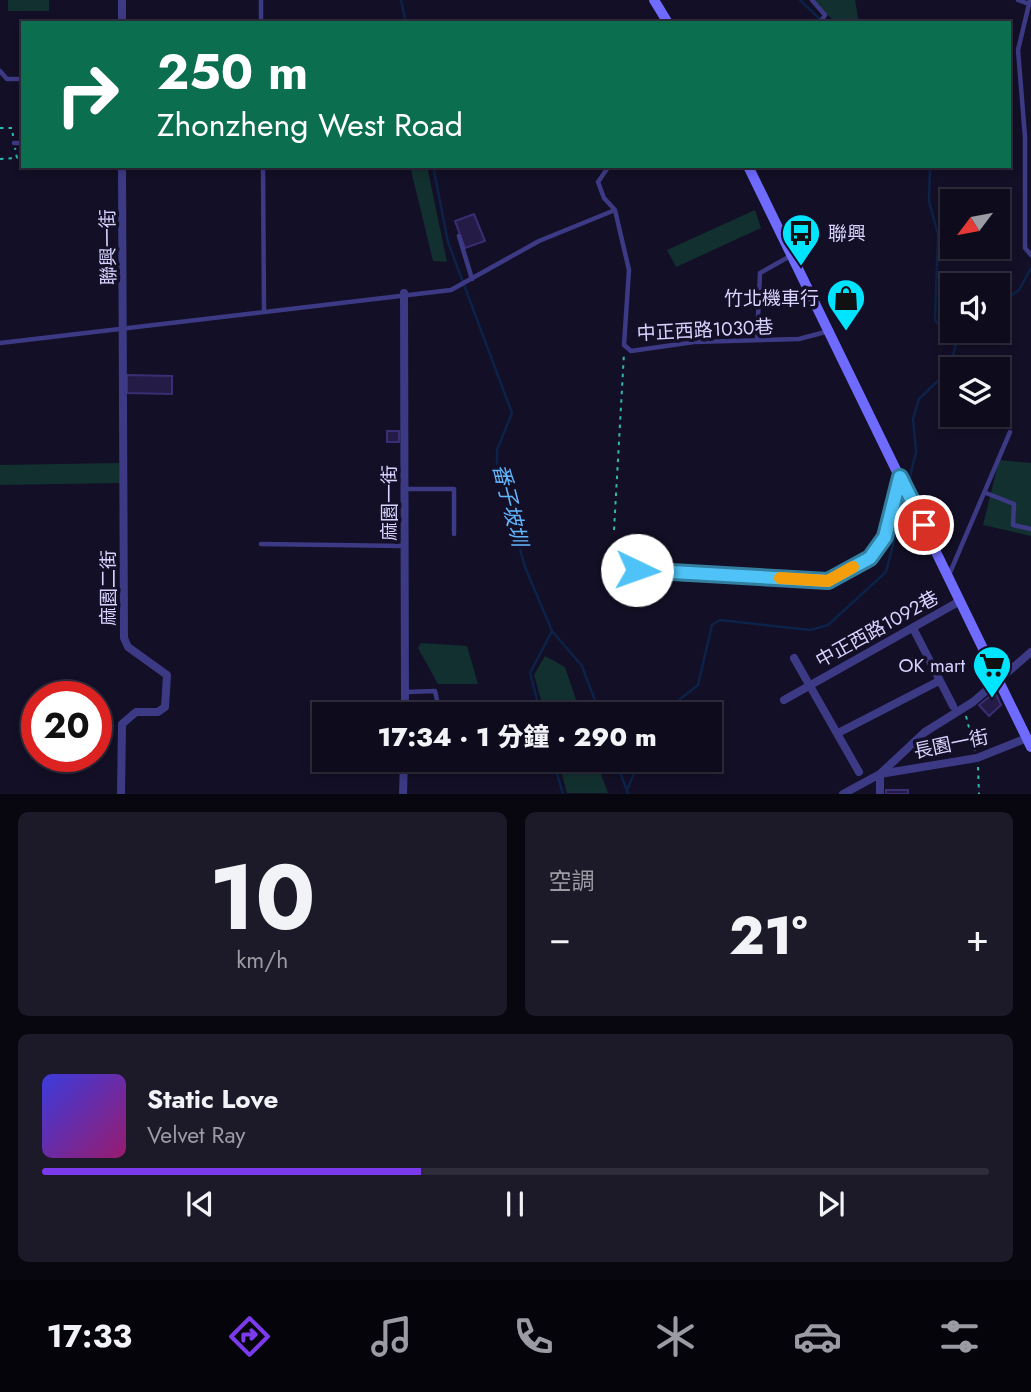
<!DOCTYPE html>
<html lang="zh-TW">
<head>
<meta charset="utf-8">
<style>
	:root { --surface:#0e0b1c; --page:#1c1929; --text:#f1f3f6; --muted:#9b9ba3; --line:#2e2b3b; --accent:#7c3aed }
	body { margin:0; font-family:Jost,"Noto Sans TC",sans-serif; background:var(--page); color:var(--text); height:100vh; display:flex; flex-direction:column; font-size:26px; white-space:nowrap }
	* { box-sizing:border-box; margin:0 }
	p { font-size:23px; color:var(--muted) }
	.icon { flex:none; width:38px; height:38px; fill:none; stroke:currentColor; stroke-width:2; stroke-linecap:round; stroke-linejoin:round }
	.map { position:relative; height:794px; overflow:hidden }
	.side { display:flex; flex-direction:column; gap:18px; padding:18px; background:#08060f; flex:1 }
	.side>* { flex:none }
	.guide { position:absolute; left:21px; top:21px; width:990px; height:147px; border-radius:0px; box-shadow:0 4px 10px #0003,0 0 0 2px var(--line); background:#0b6e4f; color:#fff; overflow:hidden }
	.needle { width:46px; rotate:238deg }
	.fabs { position:absolute; left:940px; top:189px; display:grid; gap:14px }
	.fabs a { display:grid; place-items:center; width:70px; height:70px; border-radius:0px; background:var(--surface); box-shadow:0 4px 10px #0003,0 0 0 2px var(--line); font-size:35px }
	.speed { position:absolute; left:21px; top:681px; display:flex; gap:14px; font-size:35px; font-weight:700; text-align:center }
	.speed>* { display:grid; place-content:center; width:91px; height:91px; border-radius:50%; background:var(--surface); box-shadow:0 4px 10px #0003,0 0 0 2px var(--line); line-height:1 }
	.speed .limit { border:10px solid #d22; background:#fff; color:#111 }
	.pin { position:absolute; display:grid; place-items:center; width:60px; height:60px; color:#fff; margin:-30px; border:4px solid #fff; border-radius:50%; box-shadow:0 2px 7px #0007 }
	.me { position:absolute; width:77px; margin:-38px; rotate:93deg; stroke-linejoin:round; filter:drop-shadow(0 0 5px #0008) }
	.turn { display:flex; align-items:center; gap:24px; height:147px; padding:0 21px; font-size:32px }
	.turn .icon { width:91px; height:91px; stroke-width:2.5 }
	.turn b { display:block; font-size:49px; line-height:60px }
	.big { font-size:52px; font-weight:800; line-height:1.1 }
	.side .card { flex:1; display:flex; flex-direction:column; justify-content:center; gap:10px; min-width:0; padding:0 24px; border-radius:10px; background:var(--page) }
	.side .dial { align-items:center; gap:0 }
	.dial b { font-size:91px; line-height:1 }
	.song { display:flex; align-items:center; gap:21px }
	.cover { width:84px; height:84px; border-radius:10px; background:linear-gradient(135deg,hsl(240 70% 55%),hsl(320 70% 35%)) }
	.played { height:7px; border-radius:4px; background:linear-gradient(90deg,var(--accent) 40%,var(--line) 40%) }
	.keys { display:flex; justify-content:space-around; direction:ltr }
	.heat { display:flex; justify-content:space-between; align-items:center; font-size:38px; direction:ltr }
	.side .tiles { flex:1; display:grid; gap:18px; grid-template-columns:1fr 1fr }
	.card:last-child { grid-column:span 2 }
	.trip { position:absolute; left:312px; top:702px; width:410px; height:70px; border-radius:0px; background:var(--surface); box-shadow:0 4px 10px #0003,0 0 0 2px var(--line); font-weight:800; line-height:70px; text-align:center }
	.dock { display:flex; height:112px; justify-content:space-around; align-items:center; background:#06040b; color:var(--muted) }
	.dock .icon { width:49px; height:49px }
	.dock .selected { color:var(--accent) }
	.dock b { font-size:32px; color:var(--text) }
	.map>svg:first-child { display:block }
	.green { fill:#12302f }
	.lines { fill:none; stroke-linecap:round; stroke-linejoin:round }
	.stream { stroke:#0c2248; stroke-width:2.5 }
	.building { fill:#241b47; stroke:#3b2d73; stroke-width:2 }
	.path { stroke:#2fb8b0; stroke-width:2; stroke-dasharray:3.5 5; stroke-linecap:butt }
	.lane { stroke:#3d3a85; stroke-width:4.5 }
	.street { stroke:#3d3a85; stroke-width:8 }
	.secondary { stroke:#6f6bff; stroke-width:10 }
	.route-casing { stroke:#337fa1; stroke-width:18 }
	.route { stroke:#4fc3f7; stroke-width:12 }
	.slow { stroke:#f59e0b; stroke-width:12 }
	.labels { text-anchor:middle; dominant-baseline:central; stroke-width:7; stroke-linejoin:round; paint-order:stroke }
	.poi-label { font-size:19px; fill:#d9d4ff; stroke:#130f26; text-anchor:end }
	.street-label { font-size:19px; fill:#d9d4ff; stroke:#130f26 }
	.water-label { font-size:21px; font-style:italic; fill:#62b6ff; stroke:#130f26 }
</style>
</head>
<body>
<div class="map">
<svg width="1031" height="794" viewBox="0 0 1031 794">
	<rect width="100%" height="100%" fill="#130f26"/>
	<path class="green" d="M8,0H49V11H8Z
		M812,0H855L859,23H836Z
		M410,166H427L447,262L433,261Z
		M755,210L761,228L676,267L667,250Z
		M999,460L1031,463V536L983,525Z
		M119,463L120,483L0,485V465Z
		M421,643L467,646L478,684H438L418,648Z
		M545,656L565,667L581,714H545L534,675Z
		M558,760H596L608,793H567Z"/>
	<g class="lines">
		<path class="stream" d="M401,0L406,23
			M800,0L824,23
			M433,166L448,242L512,413L497,450V468L525,567L552,631L582,666L600,714
			M930,166L929,201L938,235L935,320L955,346
			M998,305L1019,290L1031,268
			M908,485L916,452L913,419L919,399L949,370L957,341L964,331
			M541,714L530,673L552,631
			M661,714L698,685L712,625L720,620L810,630L828,625L886,572L905,498
			M553,760L563,794
			M616,760L628,794
			M627,790L640,760"/>
	</g>
	<path class="building" d="M474,214L485,241L465,248L455,221Z
		M127,375L172,376V394L127,393Z
		M387,431H399V442H387Z
		M995,692L1001,705L989,716L979,705Z
		M886,790H908V794H886Z"/>
	<g class="lines">
		<path class="path" d="M0,128H12L13,136
			M0,159L17,158L15,148
			M614,530L624,353
			M966,716L975,751
			M603,760H604
			M978,767L979,794"/>
		<path class="lane" d="M261,0V23
			M812,0L825,15L820,23
			M1018,0L1029,4
			M1030,0L1018,50L1025,137V248L1031,255
			M0,71L7,79H23
			M14,143H23
			M263,166L264,310
			M609,166L598,182L604,198L615,210L629,270L624,345L631,351L694,342L799,339L829,331
			M459,236L472,279
			M757,340L760,273L792,255
			M0,343L451,290L539,241L615,210
			M405,489H454V534
			M986,493L1014,504L1013,525L1031,529
			M261,544L404,546
			M637,570L828,581L870,558L885,537L899,481
			M949,575L1010,432
			M406,692L435,691L440,714"/>
		<path class="street" d="M122,0V23
			M404,293L405,714
			M913,628L953,706
			M794,658L859,772
			M784,700L960,601
			M838,733L939,681
			M880,774L925,732L973,702L1031,652
			M880,774V794
			M121,794L122,724L136,712H158L165,707L167,675L128,647L124,638L122,166
			M403,794L404,760
			M843,794L880,774L977,758L1027,738"/>
		<path class="secondary" d="M654,0L668,23
			M748,166L1031,747"/>
	</g>
	<g class="lines">
		<g class="route-casing">
			<path id="route" d="M637,570L828,581L870,558L885,537L900,477L924,525"/>
		</g>
		<use href="#route" class="route"/>
		<path class="slow" d="M780,578L828,581L853,567"/>
	</g>
	<defs>
		<g id="bus-pin" transform="scale(2.0125)"><path d="M0 17L-7.5 6A9.5 9.5 0 1 1 7.5 6Z" fill="#00e5ff" stroke="#130f26"/><path d="M-5-6H5V4H4V6H2V4H-2V6H-4V4H-5ZM-3.5-4V0h7V-4ZM-3.5 1.2v1.5H-2V1.2ZM2 1.2v1.5H3.5V1.2Z" fill="#111"/></g>
		<g id="shop-pin" transform="scale(2.0125)"><path d="M0 17L-7.5 6A9.5 9.5 0 1 1 7.5 6Z" fill="#00e5ff" stroke="#130f26"/><path d="M-5-2.5h2.3a2.7 3.5 0 0 1 5.4 0H5L5.5 6h-11ZM-1.5-2.5h3a1.5 2.3 0 0 0-3 0Z" fill="#111"/></g>
		<g id="supermarket-pin" transform="scale(2.0125)"><path d="M0 17L-7.5 6A9.5 9.5 0 1 1 7.5 6Z" fill="#00e5ff" stroke="#130f26"/><path d="M-6-5.5h2.5l.6 2H6L4.5 2H-2.5L-4.4-4H-6ZM-1.5 3.2a1.3 1.3 0 1 0 .1 0ZM3 3.2a1.3 1.3 0 1 0 .1 0Z" fill="#111"/></g>
	</defs>
	<g fill-rule="evenodd">
		<use href="#bus-pin" x="801" y="233"/>
		<use href="#shop-pin" x="846" y="298"/>
		<use href="#supermarket-pin" x="992" y="665"/>
	</g>
	<g class="labels">
		<g class="poi-label">
			<text x="828" y="233" text-anchor="start">聯興</text>
			<text x="819" y="298">竹北機車行</text>
			<text x="965" y="665">OK mart</text>
		</g>
		<g class="street-label">
			<text transform="translate(108 247) rotate(-91)">聯興一街</text>
			<text transform="translate(705 330) rotate(-3)">中正西路1030巷</text>
			<text transform="translate(389 503) rotate(-90)">麻園一街</text>
			<text transform="translate(108 588) rotate(-90)">麻園二街</text>
			<text transform="translate(877 629) rotate(-29)">中正西路1092巷</text>
			<text transform="translate(951 744) rotate(-12)">長園一街</text>
		</g>
		<g class="water-label">
			<text transform="translate(510 505) rotate(76)">番子坡圳</text>
		</g>
	</g>
</svg>
<div class="fabs">
<a><svg class="needle" viewBox="-14 -14 28 28"><path d="M0-13l5 13h-10z" fill="#e53935"/><path d="M0 13l5-13h-10z" fill="#9b9ba3"/></svg></a>
<a><svg class="icon" aria-label="sound" viewBox="0 0 24 24"><path d="M4 9h4l5-4v14l-5-4H4zM17 9q2 3 0 6"/></svg></a>
<a><svg class="icon" aria-label="layers" viewBox="0 0 24 24"><path d="M12 4l9 5-9 5-9-5zM3 14l9 5 9-5"/></svg></a>
</div>
<div class="speed"><div class="limit">20</div></div>
<div class="pin" style="left:924px;top:525px;background:#d93025"><svg class="icon" aria-label="arrive" viewBox="0 0 24 24"><path d="M6 21V4h12l-3 4 3 4H6"/></svg></div>
<svg class="me" style="left:637px;top:570px" viewBox="-20 -20 40 40"><circle r="19" fill="#fff"/><path d="M0-13L10 11 0 6-10 11z" fill="#4fc3f7"/></svg>
<div class="trip">17:34 · 1 分鐘 · 290 m</div>
<div class="guide">
<div class="turn"><svg class="icon" aria-label="right" viewBox="0 0 24 24"><path d="M7 20v-9h11M14 6l5 5-5 5"/></svg><div><b>250 m</b>Zhonzheng West Road</div></div>
</div>
</div>
<section class="side">
<div class="tiles">
<div class="card dial"><b>10</b><p>km/h</p></div>
<div class="card"><p>空調</p>
<div class="heat"><a>−</a><b class="big">21°</b><a>+</a></div>
</div>
<div class="card">
<div class="song"><i class="cover"></i><div><b>Static Love</b><p>Velvet Ray</p></div></div>
<div class="played"></div>
<div class="keys"><svg class="icon" aria-label="previous" viewBox="0 0 24 24"><path d="M18 5L8 12l10 7zM5 5v14"/></svg><svg class="icon" aria-label="pause" viewBox="0 0 24 24"><path d="M8 5v14M16 5v14"/></svg><svg class="icon" aria-label="next" viewBox="0 0 24 24"><path d="M6 5l10 7-10 7zM19 5v14"/></svg></div>
</div>
</div>
</section>
<nav class="dock">
<b>17:33</b>
<svg class="icon selected" aria-label="directions" viewBox="0 0 24 24"><path d="M12 3l9 9-9 9-9-9zM9 14v-3h6M13 9l2 2-2 2"/></svg>
<svg class="icon" aria-label="music" viewBox="0 0 24 24"><path d="M9 18V5l10-2v13"/><circle cx="6" cy="18" r="3"/><circle cx="16" cy="16" r="3"/></svg>
<svg class="icon" aria-label="phone" viewBox="0 0 24 24"><path d="M5 4h4l2 5-3 2q2 4 5 5l2-3 5 2v4C11 20 4 13 5 4z"/></svg>
<svg class="icon" aria-label="climate" viewBox="0 0 24 24"><path d="M12 3v18M4 7l16 10M4 17L20 7"/></svg>
<svg class="icon" aria-label="car" viewBox="0 0 24 24"><path d="M5 17H2v-5l4-1 3-4h7l3 4 3 1v5h-3M9 17h6M6 11h13"/><circle cx="7" cy="17" r="2"/><circle cx="17" cy="17" r="2"/></svg>
<svg class="icon" aria-label="filters" viewBox="0 0 24 24"><path d="M4 7h16M4 17h16"/><circle cx="9" cy="7" r="2"/><circle cx="15" cy="17" r="2"/></svg>
</nav>
</body>
</html>
